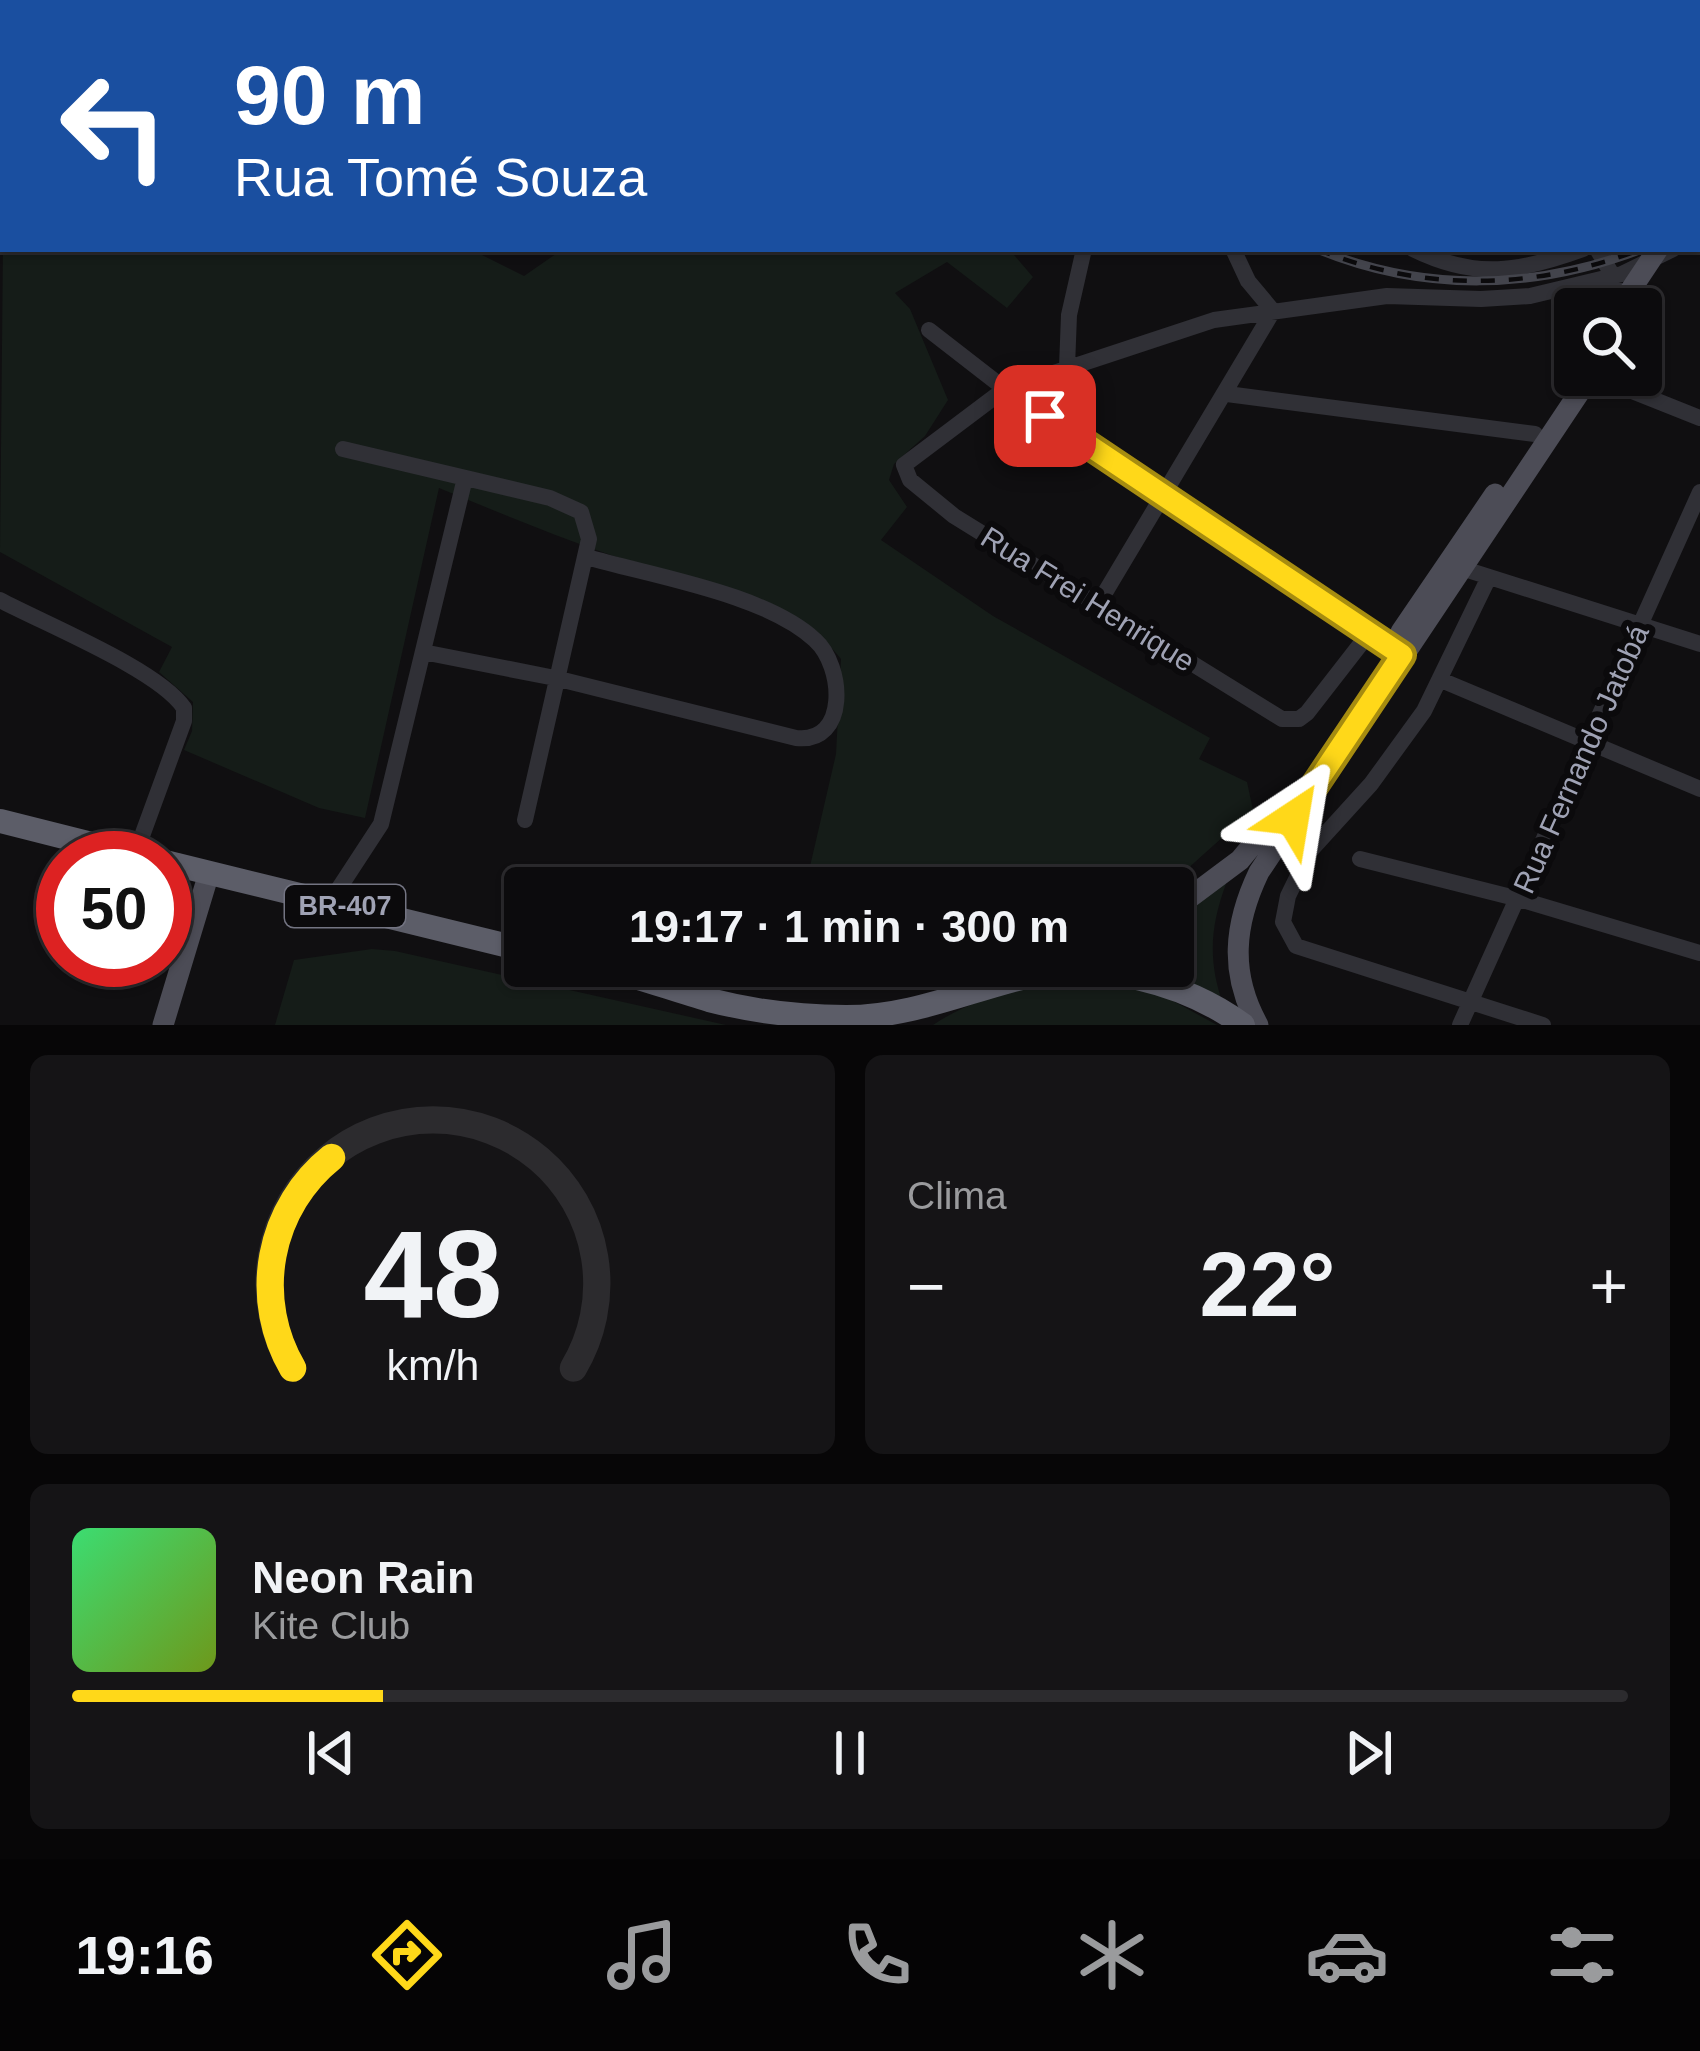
<!DOCTYPE html>
<html lang="pt">
<head>
<meta charset="utf-8">
<style>
	:root { --surface:#0c0b0d; --page:#151416; --text:#f1f3f6; --muted:#9a9b9d; --line:#2c2b2e; --accent:#ffd819 }
	body { margin:0; font-family:Helvetica,sans-serif; background:var(--page); color:var(--text); height:100vh; display:flex; flex-direction:column; font-size:45px; white-space:nowrap }
	* { box-sizing:border-box; margin:0 }
	p { font-size:39px; color:var(--muted) }
	.icon { flex:none; width:66px; height:66px; fill:none; stroke:currentColor; stroke-width:2; stroke-linecap:round; stroke-linejoin:round }
	.map { position:relative; height:1025px; overflow:hidden }
	.side { display:flex; flex-direction:column; gap:30px; padding:30px; background:#070607; flex:1 }
	.side>* { flex:none }
	.banner { position:absolute; left:0px; top:0px; width:1701px; height:252px; box-shadow:0 3px 9px #0004,0 0 0 3px var(--line); background:#1a4fa0; color:#fff; overflow:hidden }
	.tools { position:absolute; left:1554px; top:288px; display:grid; gap:24px }
	.tools a { display:grid; place-items:center; width:108px; height:108px; border-radius:12px; background:var(--surface); box-shadow:0 3px 9px #0004,0 0 0 3px var(--line); font-size:60px }
	.speed { position:absolute; left:36px; top:831px; display:flex; gap:24px; font-size:60px; font-weight:700; text-align:center }
	.speed>* { display:grid; place-content:center; width:156px; height:156px; border-radius:50%; background:var(--surface); box-shadow:0 3px 9px #0004,0 0 0 3px var(--line); line-height:1 }
	.speed .limit { border:18px solid #d22; background:#fff; color:#111 }
	.pin { position:absolute; display:grid; place-items:center; width:102px; height:102px; color:#fff; margin:-51px; border-radius:24px; box-shadow:0 6px 18px #0006 }
	.me { position:absolute; width:132px; margin:-66px; rotate:33deg; stroke-linejoin:round; filter:drop-shadow(0 0 9px #0008) }
	.turn { display:flex; align-items:center; gap:42px; height:252px; padding:0 36px; font-size:54px }
	.turn .icon { width:156px; height:156px; stroke-width:2.5 }
	.turn b { display:block; font-size:84px; line-height:102px }
	.big { font-size:90px; font-weight:800; line-height:1.1 }
	.side .widget { flex:1; display:flex; flex-direction:column; justify-content:center; gap:18px; min-width:0; padding:0 42px; border-radius:18px; background:var(--page) }
	.side .dial { align-items:center; gap:0 }
	.dial svg { height:312px; overflow:visible; fill:none; stroke:var(--line); stroke-width:7; stroke-linecap:round; text-anchor:middle }
	.dial text { fill:var(--text); stroke:none }
	.song { display:flex; align-items:center; gap:36px }
	.cover { width:144px; height:144px; border-radius:18px; background:linear-gradient(135deg,hsl(140 70% 55%),hsl(80 70% 35%)) }
	.played { height:12px; border-radius:6px; background:linear-gradient(90deg,var(--accent) 20%,var(--line) 20%) }
	.keys { display:flex; justify-content:space-around; direction:ltr }
	.heat { display:flex; justify-content:space-between; align-items:center; font-size:66px; direction:ltr }
	.side .tiles { flex:1; display:grid; gap:30px; grid-template-columns:1fr 1fr }
	.widget:last-child { grid-column:span 2 }
	.trip { position:absolute; left:504px; top:867px; width:690px; height:120px; border-radius:12px; background:var(--surface); box-shadow:0 3px 9px #0004,0 0 0 3px var(--line); font-weight:800; line-height:120px; text-align:center }
	.tab-bar { display:flex; height:192px; justify-content:space-around; align-items:center; background:#050405; color:var(--muted) }
	.tab-bar .icon { width:84px; height:84px }
	.tab-bar .on { color:var(--accent) }
	.tab-bar b { font-size:54px; color:var(--text) }
	.map>svg:first-child { display:block }
	.green { fill:#151c18 }
	.lines { fill:none; stroke-linecap:round; stroke-linejoin:round }
	.minor { stroke:#303036; stroke-width:16 }
	.major { stroke:#4c4c56; stroke-width:21 }
	.highway { stroke:#5c5d68; stroke-width:24 }
	.rail-casing { stroke:#43444c; stroke-width:9 }
	.rail { stroke:#0b0a0c; stroke-width:4.5; stroke-dasharray:14; stroke-linecap:butt }
	.route-casing { stroke:#a68c10; stroke-width:30 }
	.route { stroke:#ffd819; stroke-width:21 }
	.labels { text-anchor:middle; dominant-baseline:central; stroke-width:12; stroke-linejoin:round; paint-order:stroke }
	.shield { fill:#0b0a0c; stroke:#737482; stroke-width:3 }
	.shield-label { font-size:27px; font-weight:bold; fill:#9fa2b4 }
	.street-label { font-size:30px; fill:#9fa2b4; stroke:#0b0a0c }
</style>
</head>
<body>
<div class="map">
<svg width="1700" height="1025" viewBox="0 0 1700 1025">
	<rect width="100%" height="100%" fill="#100f11"/>
	<path class="green" d="M3,242V249H470L524,276L563,249H1009L1033,277L1007,308L947,262L895,293L910,309L948,400L925,436L894,464L889,480L907,507L881,540L993,616L1210,738L1199,759L1247,782L1253,810L1166,888H805L836,754L841,659C781,584 687,583 602,552C547,533 493,510 439,488L365,818L319,808L184,750L192,731L193,702L159,672L172,647L0,552Z
		M1222,880L1226,884C1210,927 1208,961 1223,1004L1124,966H1173V914Z
		M372,949L395,951L726,1025H275L294,960Z
		M786,966H961L882,980L783,979Z
		M1100,981L1164,996L1217,1025H933C982,992 1042,982 1100,981Z"/>
	<g class="lines">
		<path class="minor" d="M1075,0L1076,3
			M1117,0L1118,3
			M1275,0L1279,3
			M1489,0L1494,3
			M387,3L394,0
			M617,3L625,0
			M1366,3L1368,0
			M1470,3L1472,0
			M1698,140L1700,141
			M0,229L3,228
			M1698,236L1700,235
			M1413,249C1476,280 1520,272 1583,249
			M1597,249L1613,276L1619,307
			M929,330L1005,389L1402,655
			M1067,367L1069,315L1084,249
			M1592,375L1700,418
			M1227,394L1535,434
			M343,449L550,498L581,512L589,539L525,820
			M1455,566L1700,644
			M1489,577L1424,711L1371,784L1310,851L1288,896L1283,922L1296,946L1543,1025
			M0,600C45,624 159,670 184,708V721L135,855
			M1097,606L1273,311L1248,281L1233,249
			M1370,632L1307,713L1299,719H1282L954,516L910,480L904,465L1005,389L1214,320L1387,296L1481,299L1530,296L1622,274L1673,249
			M423,652L555,678L796,738C849,744 844,666 815,640C766,594 652,576 587,557
			M1441,680L1700,789
			M1360,859L1519,899L1700,953
			M330,902L381,824L465,478
			M1460,1025L1700,492"/>
		<path class="major" d="M1698,180L1700,176
			M1698,211L1700,208
			M1618,309L1658,249
			M1401,632L1495,494
			M1173,910L1240,860L1283,808
			M163,1025L209,873
			M1258,1025C1229,973 1234,924 1259,872L1591,375"/>
		<path class="highway" d="M0,821L147,858
			M165,862L525,950
			M595,966C634,975 671,989 709,1000C752,1011 802,1017 846,1017C910,1017 964,992 1025,977C1098,960 1184,982 1243,1025"/>
		<g class="rail-casing">
			<path id="rail" d="M1102,0L1103,3
				M1698,222L1700,220
				M1317,249C1424,293 1535,290 1642,249"/>
		</g>
		<use href="#rail" class="rail"/>
	</g>
	<g class="lines">
		<g class="route-casing">
			<path id="route" d="M1045,416L1402,655L1293,818"/>
		</g>
		<use href="#route" class="route"/>
	</g>
	<g class="labels">
		<rect class="shield" x="285" y="885" width="120" height="42" rx="9"/>
		<g class="shield-label">
			<text x="345" y="906">BR-407</text>
		</g>
		<g class="street-label">
			<text transform="translate(1088 599) rotate(32)">Rua Frei Henrique</text>
			<text transform="translate(1581 759) rotate(-66)">Rua Fernando Jatobá</text>
		</g>
	</g>
</svg>
<div class="tools">
<a><svg class="icon" aria-label="search" viewBox="0 0 24 24"><circle cx="10" cy="10" r="6"/><path d="M15 15l6 6"/></svg></a>
</div>
<div class="speed"><div class="limit">50</div></div>
<div class="pin" style="left:1045px;top:416px;background:#d93025"><svg class="icon" aria-label="arrive" viewBox="0 0 24 24"><path d="M6 21V4h12l-3 4 3 4H6"/></svg></div>
<svg class="me" style="left:1293px;top:818px" viewBox="-20 -20 40 40"><path d="M0-17L14 15 0 8-14 15z" fill="#ffd819" stroke="#fff" stroke-width="4"/></svg>
<div class="trip">19:17 · 1 min · 300 m</div>
<div class="banner">
<div class="turn"><svg class="icon" aria-label="left" viewBox="0 0 24 24"><path d="M17 20v-9H6M10 6l-5 5 5 5"/></svg><div><b>90 m</b>Rua Tomé Souza</div></div>
</div>
</div>
<section class="side">
<div class="tiles">
<div class="widget dial"><svg viewBox="0 0 100 80">
<path d="M14 69A42 42 0 1 1 86 69"/>
<path d="M14 69A42 42 0 0 1 24 15" stroke="#ffd819"/>
<text x="50" y="56" font-size="32" font-weight="700">48</text>
<text x="50" y="72" font-size="11">km/h</text>
</svg></div>
<div class="widget"><p>Clima</p>
<div class="heat"><a>−</a><b class="big">22°</b><a>+</a></div>
</div>
<div class="widget">
<div class="song"><i class="cover"></i><div><b>Neon Rain</b><p>Kite Club</p></div></div>
<div class="played"></div>
<div class="keys"><svg class="icon" aria-label="previous" viewBox="0 0 24 24"><path d="M18 5L8 12l10 7zM5 5v14"/></svg><svg class="icon" aria-label="pause" viewBox="0 0 24 24"><path d="M8 5v14M16 5v14"/></svg><svg class="icon" aria-label="next" viewBox="0 0 24 24"><path d="M6 5l10 7-10 7zM19 5v14"/></svg></div>
</div>
</div>
</section>
<nav class="tab-bar">
<b>19:16</b>
<svg class="icon on" aria-label="directions" viewBox="0 0 24 24"><path d="M12 3l9 9-9 9-9-9zM9 14v-3h6M13 9l2 2-2 2"/></svg>
<svg class="icon" aria-label="music" viewBox="0 0 24 24"><path d="M9 18V5l10-2v13"/><circle cx="6" cy="18" r="3"/><circle cx="16" cy="16" r="3"/></svg>
<svg class="icon" aria-label="phone" viewBox="0 0 24 24"><path d="M5 4h4l2 5-3 2q2 4 5 5l2-3 5 2v4C11 20 4 13 5 4z"/></svg>
<svg class="icon" aria-label="climate" viewBox="0 0 24 24"><path d="M12 3v18M4 7l16 10M4 17L20 7"/></svg>
<svg class="icon" aria-label="car" viewBox="0 0 24 24"><path d="M5 17H2v-5l4-1 3-4h7l3 4 3 1v5h-3M9 17h6M6 11h13"/><circle cx="7" cy="17" r="2"/><circle cx="17" cy="17" r="2"/></svg>
<svg class="icon" aria-label="filters" viewBox="0 0 24 24"><path d="M4 7h16M4 17h16"/><circle cx="9" cy="7" r="2"/><circle cx="15" cy="17" r="2"/></svg>
</nav>
</body>
</html>
